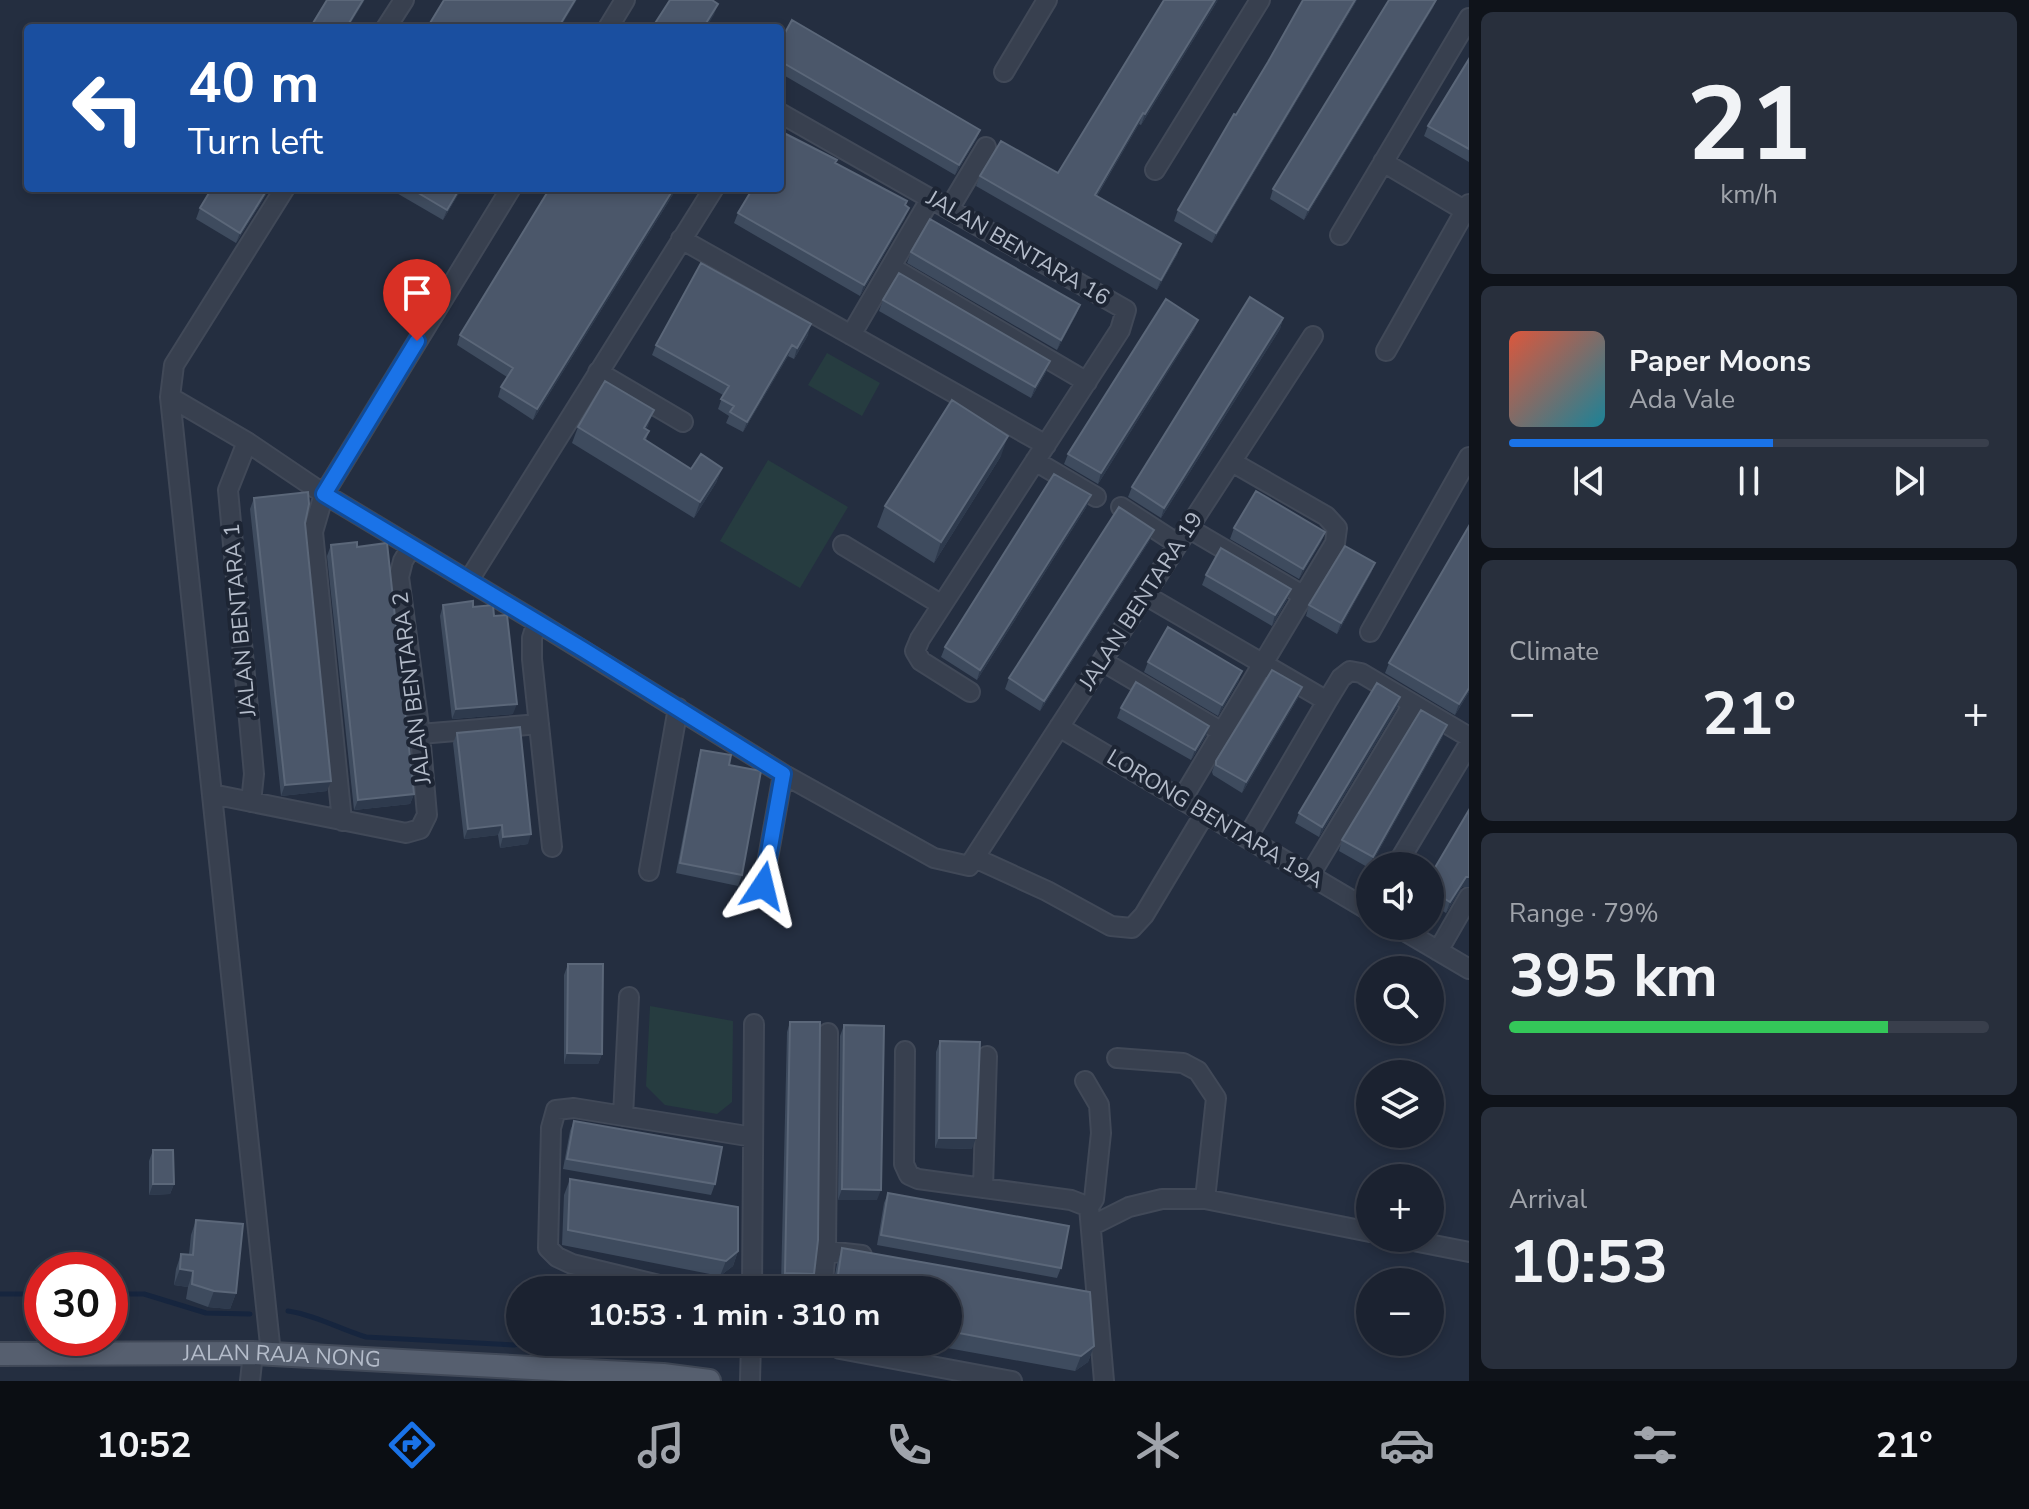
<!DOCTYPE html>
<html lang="en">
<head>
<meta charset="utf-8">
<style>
	:root { --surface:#1b2230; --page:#282f3c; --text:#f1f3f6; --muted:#a0a4ab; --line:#393f4c; --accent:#1a73e8 }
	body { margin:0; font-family:"Nunito Sans",sans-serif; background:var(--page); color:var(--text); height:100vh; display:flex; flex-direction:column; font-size:30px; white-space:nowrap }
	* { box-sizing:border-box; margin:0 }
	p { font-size:26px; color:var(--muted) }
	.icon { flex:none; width:44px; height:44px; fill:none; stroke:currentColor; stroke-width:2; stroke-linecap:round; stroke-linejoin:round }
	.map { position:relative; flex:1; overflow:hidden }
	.details { display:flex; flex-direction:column; gap:12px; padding:12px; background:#0f131a; width:560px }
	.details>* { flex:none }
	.guide { position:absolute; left:24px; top:24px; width:760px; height:168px; border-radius:8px; box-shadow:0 4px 12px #0003,0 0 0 2px var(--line); background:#1a4fa0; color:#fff; overflow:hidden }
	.buttons { position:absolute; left:1356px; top:852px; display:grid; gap:16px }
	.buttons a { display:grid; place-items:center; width:88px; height:88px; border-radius:50%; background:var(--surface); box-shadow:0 4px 12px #0003,0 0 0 2px var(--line); font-size:40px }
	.speed { position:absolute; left:24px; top:1252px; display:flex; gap:16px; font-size:40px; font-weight:700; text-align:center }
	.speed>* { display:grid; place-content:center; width:104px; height:104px; border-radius:50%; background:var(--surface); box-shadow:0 4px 12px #0003,0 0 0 2px var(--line); line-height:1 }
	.speed .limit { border:12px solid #d22; background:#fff; color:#111 }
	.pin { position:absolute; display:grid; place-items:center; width:68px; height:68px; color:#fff; margin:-82px -34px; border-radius:50% 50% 50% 0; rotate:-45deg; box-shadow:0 0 8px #0007 }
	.pin .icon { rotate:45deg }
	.me { position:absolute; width:88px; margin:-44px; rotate:10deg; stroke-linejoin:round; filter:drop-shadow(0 0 6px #0008) }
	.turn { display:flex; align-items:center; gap:28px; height:168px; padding:0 32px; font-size:36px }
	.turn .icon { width:104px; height:104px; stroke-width:2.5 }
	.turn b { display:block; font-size:56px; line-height:68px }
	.big { font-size:60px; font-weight:700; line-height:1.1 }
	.details .widget { flex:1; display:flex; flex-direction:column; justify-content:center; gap:12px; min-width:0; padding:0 28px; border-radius:12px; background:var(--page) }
	.details .dial { align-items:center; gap:0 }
	.dial b { font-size:104px; line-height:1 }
	.song { display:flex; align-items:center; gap:24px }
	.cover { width:96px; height:96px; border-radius:12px; background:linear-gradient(135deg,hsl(10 70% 55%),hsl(190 70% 35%)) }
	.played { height:8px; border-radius:4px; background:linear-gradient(90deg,var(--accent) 55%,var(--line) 55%) }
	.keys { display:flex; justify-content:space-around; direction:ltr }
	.heat { display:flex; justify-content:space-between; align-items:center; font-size:44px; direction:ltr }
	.charge { height:12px; border-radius:6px; background:linear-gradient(90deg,#34c759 79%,var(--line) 0) }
	.trip { position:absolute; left:506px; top:1276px; width:456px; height:80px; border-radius:40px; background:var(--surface); box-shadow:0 4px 12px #0003,0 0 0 2px var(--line); font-weight:700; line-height:80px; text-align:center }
	.dock { display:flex; height:128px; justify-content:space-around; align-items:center; background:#0b0e13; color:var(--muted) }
	.dock .icon { width:56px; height:56px }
	.dock .active { color:var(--accent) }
	.dock b { font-size:36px; color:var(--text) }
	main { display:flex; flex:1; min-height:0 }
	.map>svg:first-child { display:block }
	.green { fill:#263c40 }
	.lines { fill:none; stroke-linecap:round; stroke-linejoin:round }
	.stream { stroke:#16253e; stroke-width:5 }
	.minor-casing { stroke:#414958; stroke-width:22 }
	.major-casing { stroke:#414958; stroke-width:26 }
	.minor { stroke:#38404f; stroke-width:18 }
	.major { stroke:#565f6f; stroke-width:22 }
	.wall { fill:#3e4b5e }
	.shaded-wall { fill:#2e3a4d }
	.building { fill:#4b576a; stroke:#5b6779; stroke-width:2 }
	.route-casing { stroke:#114b97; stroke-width:20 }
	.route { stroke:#1a73e8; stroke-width:14 }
	.labels { text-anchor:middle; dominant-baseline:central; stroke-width:8; stroke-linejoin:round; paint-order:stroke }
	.street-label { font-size:22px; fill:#b4bcca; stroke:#1d2534 }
</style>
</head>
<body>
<main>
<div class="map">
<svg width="1469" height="1381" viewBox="0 0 1469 1381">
	<rect width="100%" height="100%" fill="#242e40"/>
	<path class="green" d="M827,353L880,383L862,416L808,385Z
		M768,460L848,507L800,588L720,541Z
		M650,1006L733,1021L732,1102L717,1114L665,1105L646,1086Z"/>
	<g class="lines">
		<path class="stream" d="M0,1294H42
			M110,1294H144L206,1313L250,1314
			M288,1311C316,1315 339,1329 366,1337L514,1345L526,1342
			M686,1342L691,1353"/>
		<g class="minor-casing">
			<path id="minor" d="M386,28L404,0
				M608,28L625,0
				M1004,72L1047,0
				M780,113L1126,310L1120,330L920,639L915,651L921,661L970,692
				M1383,162L1469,213
				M1155,170L1260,0
				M949,209L986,147
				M1340,235L1469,18
				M681,239L1046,445
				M891,267L1087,382
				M851,335L931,198
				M1386,351L1469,204
				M598,372L683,422
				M170,397L247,442L324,494L537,622L783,774L934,858L969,866L1313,336
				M247,442L228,490L254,774L251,802
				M1035,461L1096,497
				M1121,507L1178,544
				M1188,528L1304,596
				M843,545L942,605
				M469,580L714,188
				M1145,595L1327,701
				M537,622L532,638V659L552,847
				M1370,632L1469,457
				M1102,661L1222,732
				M1059,727L1370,911
				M420,734L539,724
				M212,794L406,833L420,829L427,815L420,734L399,577L403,561L411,547
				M1182,799L1335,543L1337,528L1326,516L1232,462
				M342,821L313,532L324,494L511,188
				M1247,838L1327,701L1341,678L1350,671L1361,673L1469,737
				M975,858L1047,891L1111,926L1132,928L1144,915L1205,813
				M1396,866L1469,744
				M649,871L678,708
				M1310,875L1413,704
				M763,886L783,774
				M1396,926L1469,969
				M1438,951L1469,897
				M905,1051L904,1164L909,1175L918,1179L1071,1200L1089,1207L1104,1381
				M1117,1058L1183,1063L1198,1071L1216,1098L1205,1199
				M1085,1081L1099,1105L1101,1133L1094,1199L1089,1207
				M623,1116L629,997
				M983,1188L987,1056
				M1093,1225L1129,1207L1162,1199H1205L1370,1232
				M1398,1238L1469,1252
				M826,1251L862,1255
				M680,1290L572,1264L557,1257L548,1248L551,1128L556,1110L574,1108L753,1137
				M752,1290L754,1024
				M822,1290L826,1251L828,1033
				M840,1349L1012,1381
				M271,1354L170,397L174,365L285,188
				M250,1381L253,1353
				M750,1381L751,1342"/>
		</g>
		<g class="major-casing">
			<g id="major">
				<path id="s1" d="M0,1354L253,1353L663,1375L709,1381"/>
			</g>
		</g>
		<use href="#minor" class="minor"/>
		<use href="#major" class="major"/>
	</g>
	<path class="wall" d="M1218,0L1141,125L1139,124L1097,196L1181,244L1177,255L1157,290L976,186L980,176L1058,173Z
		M1303,0H1357L1212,243L1174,221L1178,210L1268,62Z
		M1434,6L1304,220L1270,199L1273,189Z
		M780,42L980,130L976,140L955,175L780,73Z
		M1469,59V162L1424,136L1428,126Z
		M836,163L905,205V218L860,296L734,223L738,213Z
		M270,188L236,243L196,219L200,208Z
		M374,188H387L384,194Z
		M388,188H462L443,220Z
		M550,188H677L533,420L498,397L501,387L507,377L457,345L460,335Z
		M911,252L1080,305L1076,315L1057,350L907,263Z
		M883,300L1050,361L1046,372L1031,398L879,311Z
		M1283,318L1280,329L1161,518L1128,497L1132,487Z
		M1198,320L1194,330L1098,484L1064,464L1068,454Z
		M808,335L794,359L788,356L743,432L726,423L729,416L718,409L723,395L652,355L656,345Z
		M648,426L646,429L649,431L646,440L691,469L722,468L716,483L694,518L572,443L578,427Z
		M1001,456L934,563L877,527L885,506Z
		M254,498L305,523L327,791L281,796L250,509Z
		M1087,506L977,680L941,657L945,647Z
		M1234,528L1325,532L1321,542L1299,579L1230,539Z
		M1150,540L1040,711L1005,689L1009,678Z
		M331,545L414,794L410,804L354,810L327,556Z
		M1375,563L1371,573L1337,634L1306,616L1309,605Z
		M1206,575L1287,600L1272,626L1202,585Z
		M443,605L473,607L494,616L513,714L452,719L440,616Z
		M1148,662L1242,671L1238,682L1218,716L1144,672Z
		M1389,663L1469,692L1455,715L1385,673Z
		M1302,687L1298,698L1242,793L1213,775L1212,772L1216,761Z
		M1400,697L1397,708L1319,837L1295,823L1299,813Z
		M1121,708L1209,726L1206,736L1191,760L1117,718Z
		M457,733L528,844L500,848L498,835L464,839L453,743Z
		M1443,736L1369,868L1339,851L1342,840Z
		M701,750L729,765L742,875L738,886L676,873L698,760Z
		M1469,810V887H1462L1446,913L1430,903V876Z
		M568,964L602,1054L598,1064H564V975Z
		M790,1022L814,1274L810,1285L781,1284L787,1032Z
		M844,1025L877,1200H838L840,1036Z
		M940,1041L972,1149L935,1148L936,1052Z
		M574,1121L715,1184L711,1195L563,1169L570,1131Z
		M153,1150L174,1184L170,1194L149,1195V1161Z
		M570,1179L738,1251L733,1266L720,1276L562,1245L564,1195Z
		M888,1193L1061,1268L1057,1278L877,1245L884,1203Z
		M196,1220L236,1293L230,1309L208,1307L186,1299L188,1287L174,1285L176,1269L181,1254H189L191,1235Z
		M842,1248L1094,1346L1088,1362L1075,1371L914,1342H948V1290H832L837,1264Z"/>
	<path class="shaded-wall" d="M363,0H365L348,28H346Z
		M575,0H577L560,28H558Z
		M1215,0H1218L1141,125L1145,114Z
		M1355,0H1357L1212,243L1216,233Z
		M1436,0L1434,6L1304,220L1308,210Z
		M718,4L714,15L706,28H703Z
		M1143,113L1139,124L1091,205L1095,195Z
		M980,130L976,140L955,175L959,165Z
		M268,188H270L236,243L240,233Z
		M460,188H462L443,220L447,210Z
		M674,188H677L533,420L537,409Z
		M909,208L905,218L860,296L864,285Z
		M1181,244L1177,255L1157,290L1161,280Z
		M1080,305L1076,315L1057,350L1061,340Z
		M1283,318L1280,329L1161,518L1164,508Z
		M1198,320L1194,330L1098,484L1101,473Z
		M811,324L808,335L794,359L797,348Z
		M792,345L788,356L743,432L747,422Z
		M1050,361L1046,372L1031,398L1035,387Z
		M654,410L648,426L638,444L644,428Z
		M1008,436L1001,456L934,563L941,542Z
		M722,468L716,483L694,518L700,502Z
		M1091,495L1087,506L977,680L980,670Z
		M1154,530L1150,540L1040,711L1044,701Z
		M1325,532L1321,542L1299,579L1303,569Z
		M1375,563L1371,573L1337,634L1341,623Z
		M1291,589L1287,600L1272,626L1275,615Z
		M1242,671L1238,682L1218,716L1222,705Z
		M1302,687L1298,698L1242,793L1246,782Z
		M1469,688V692L1455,715L1459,704Z
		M1400,697L1397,708L1319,837L1322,827Z
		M517,704L513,714L452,719L456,709Z
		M1447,725L1443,736L1369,868L1373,857Z
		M1209,726L1206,736L1191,760L1195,750Z
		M331,781L327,791L281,796L285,785Z
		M414,794L410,804L354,810L358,800Z
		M502,825L498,835L464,839L468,829Z
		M531,834L528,844L500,848L503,837Z
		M1466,877H1469V887H1462L1446,913L1450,902Z
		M567,1053L602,1054L598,1064H564Z
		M939,1138H976L972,1149L935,1148Z
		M153,1184H174L170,1194L149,1195Z
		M842,1189L881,1190L877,1200H838Z
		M738,1251L733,1266L720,1276L726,1261Z
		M180,1269L193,1271L188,1287L174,1285Z
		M785,1273L814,1274L810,1285L781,1284Z
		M214,1291L236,1293L230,1309L208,1307Z
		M1094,1346L1088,1362L1075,1371L1081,1356Z"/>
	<path class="building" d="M327,0H363L346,28H310Z
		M444,0H575L558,28H427Z
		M670,0H712L718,4L703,28H652Z
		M1164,0H1215L1145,114L1143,113L1095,195L1181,244L1161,280L980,176L1001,141L1058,173Z
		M1303,0H1355L1216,233L1178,210L1234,114L1236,115L1268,62Z
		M1389,0H1436L1308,210L1273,189Z
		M792,20L980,130L959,165L780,61V42Z
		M1469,59V149L1428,126Z
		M782,132L837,160L835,163L907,201L905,205L909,208L864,285L738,213L753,188H780V136Z
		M212,188H268L240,233L200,208Z
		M410,188H460L447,210Z
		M550,188H674L537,409L501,387L513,368L460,335Z
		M930,219L1080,305L1061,340L911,252Z
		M701,263L811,324L797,348L792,345L747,422L730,412L734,406L721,399L729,386L656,345Z
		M899,273L1050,361L1035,387L883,300Z
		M1250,297L1283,318L1164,508L1132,487Z
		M1166,299L1198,320L1101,473L1068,454Z
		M605,381L654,410L644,428L649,431L644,439L691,469L701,454L722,468L700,502L578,427Z
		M952,400L1008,436L941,542L885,506Z
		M1054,474L1091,495L980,670L945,647Z
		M1256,491L1325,532L1303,569L1234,528Z
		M308,492L309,504L305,523L331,781L285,785L254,498Z
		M1119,507L1154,530L1044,701L1009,678Z
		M1469,526V688L1459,704L1389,663Z
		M357,542V547L387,543L414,794L358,800L331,545Z
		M1345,546L1375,563L1341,623L1309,605Z
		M1221,548L1291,589L1275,615L1206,575Z
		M473,601V607L493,605L494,616L507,615L517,704L456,709L443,605Z
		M1168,627L1242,671L1222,705L1148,662Z
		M1272,670L1302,687L1246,782L1216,765V761Z
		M1136,682L1209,726L1195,750L1121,708Z
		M1377,683L1400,697L1322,827L1299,813Z
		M1421,710L1447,725L1373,857L1342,840Z
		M520,727L531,834L503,837L502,825L468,829L457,733Z
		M701,750L731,755L729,765L761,771L742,875L680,863Z
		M1469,810V877H1466L1450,902L1430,890V876Z
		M568,964H603L602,1054L567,1053Z
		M790,1022H820L818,1240L814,1274L785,1273Z
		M844,1025L884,1026L881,1190L842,1189Z
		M940,1041L980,1042L976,1138H939Z
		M574,1121L722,1147L715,1184L567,1159Z
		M153,1150H173L174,1184H153Z
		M570,1179L738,1207V1251L726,1261L568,1230Z
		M888,1193L1069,1226L1061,1268L881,1235Z
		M196,1220L243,1224L236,1293L214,1291L192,1284L193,1271L180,1269L181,1254L193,1255Z
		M842,1248L1090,1292L1094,1346L1081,1356L948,1331V1290H837V1282Z"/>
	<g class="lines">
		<g class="route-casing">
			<path id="route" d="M417,341L324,494L584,650L783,774L763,886"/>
		</g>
		<use href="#route" class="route"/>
	</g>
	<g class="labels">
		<g class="street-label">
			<text transform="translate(1018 248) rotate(30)">JALAN BENTARA 16</text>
			<text transform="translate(1141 601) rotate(-57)">JALAN BENTARA 19</text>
			<text transform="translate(240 620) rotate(-95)">JALAN BENTARA 1</text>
			<text transform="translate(412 688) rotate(-97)">JALAN BENTARA 2</text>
			<text transform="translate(1215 819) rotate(31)">LORONG BENTARA 19A</text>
			<text stroke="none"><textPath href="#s1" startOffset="282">JALAN RAJA NONG</textPath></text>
		</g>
	</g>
</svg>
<div class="buttons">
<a><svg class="icon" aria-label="sound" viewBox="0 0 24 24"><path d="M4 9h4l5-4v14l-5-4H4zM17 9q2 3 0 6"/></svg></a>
<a><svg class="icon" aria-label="search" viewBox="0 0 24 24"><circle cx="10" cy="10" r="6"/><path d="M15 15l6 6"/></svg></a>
<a><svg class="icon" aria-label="layers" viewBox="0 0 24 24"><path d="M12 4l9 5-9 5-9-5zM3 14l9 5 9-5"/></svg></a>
<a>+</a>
<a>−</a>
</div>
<div class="speed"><div class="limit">30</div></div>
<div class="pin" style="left:417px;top:341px;background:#d93025"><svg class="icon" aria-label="arrive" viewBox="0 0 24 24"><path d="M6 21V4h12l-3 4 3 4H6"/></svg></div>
<svg class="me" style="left:763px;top:886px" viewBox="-20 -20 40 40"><path d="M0-17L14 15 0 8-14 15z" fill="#1a73e8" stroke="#fff" stroke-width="4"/></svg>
<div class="trip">10:53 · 1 min · 310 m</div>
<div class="guide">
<div class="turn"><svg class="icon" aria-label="left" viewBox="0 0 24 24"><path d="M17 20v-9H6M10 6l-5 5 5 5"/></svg><div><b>40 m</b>Turn left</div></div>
</div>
</div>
<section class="details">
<div class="widget dial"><b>21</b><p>km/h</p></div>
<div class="widget">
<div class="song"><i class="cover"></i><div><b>Paper Moons</b><p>Ada Vale</p></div></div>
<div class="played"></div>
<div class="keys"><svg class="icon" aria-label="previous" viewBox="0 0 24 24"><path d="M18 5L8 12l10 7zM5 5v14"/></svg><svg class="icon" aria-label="pause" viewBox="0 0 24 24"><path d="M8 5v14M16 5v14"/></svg><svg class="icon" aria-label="next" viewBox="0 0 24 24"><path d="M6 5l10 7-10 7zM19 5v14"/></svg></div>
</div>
<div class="widget"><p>Climate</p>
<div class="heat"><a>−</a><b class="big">21°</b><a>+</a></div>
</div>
<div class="widget"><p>Range · 79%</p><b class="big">395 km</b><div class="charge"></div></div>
<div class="widget"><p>Arrival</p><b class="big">10:53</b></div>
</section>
</main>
<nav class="dock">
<b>10:52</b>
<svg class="icon active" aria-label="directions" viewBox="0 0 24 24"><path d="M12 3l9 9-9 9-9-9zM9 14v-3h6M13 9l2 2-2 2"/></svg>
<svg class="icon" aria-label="music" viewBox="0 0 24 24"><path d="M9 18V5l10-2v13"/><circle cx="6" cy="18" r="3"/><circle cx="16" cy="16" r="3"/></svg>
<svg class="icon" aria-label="phone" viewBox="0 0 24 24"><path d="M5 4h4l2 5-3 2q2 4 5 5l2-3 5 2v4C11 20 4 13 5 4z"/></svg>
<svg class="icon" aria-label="climate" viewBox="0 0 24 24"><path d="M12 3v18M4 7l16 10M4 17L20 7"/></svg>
<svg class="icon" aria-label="car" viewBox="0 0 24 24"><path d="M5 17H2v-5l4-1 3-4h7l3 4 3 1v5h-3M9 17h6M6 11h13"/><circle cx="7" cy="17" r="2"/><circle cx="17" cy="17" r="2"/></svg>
<svg class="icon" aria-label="filters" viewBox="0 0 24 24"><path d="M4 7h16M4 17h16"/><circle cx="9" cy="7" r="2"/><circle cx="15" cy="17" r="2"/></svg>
<b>21°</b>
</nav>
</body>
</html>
